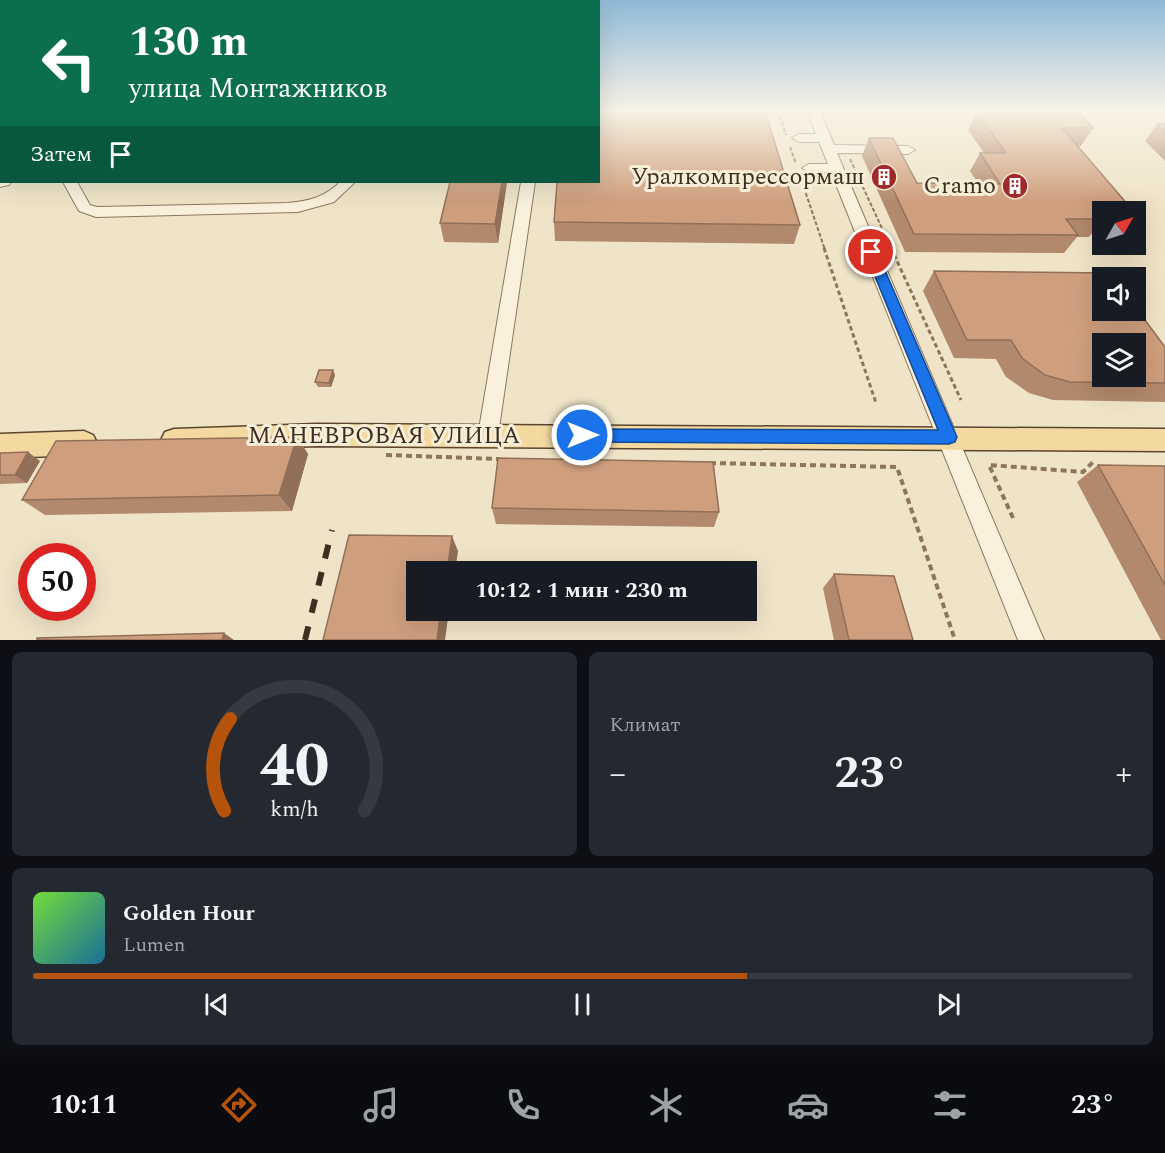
<!DOCTYPE html>
<html lang="ru">
<head>
<meta charset="utf-8">
<style>
	:root { --surface:#171b24; --page:#242831; --text:#f1f3f6; --muted:#9ea1a6; --line:#363941; --accent:#b45309 }
	body { margin:0; font-family:Spectral,serif; background:var(--page); color:var(--text); height:100vh; display:flex; flex-direction:column; font-size:22px; white-space:nowrap }
	* { box-sizing:border-box; margin:0 }
	p { font-size:20px; color:var(--muted) }
	.icon { flex:none; width:33px; height:33px; fill:none; stroke:currentColor; stroke-width:2; stroke-linecap:round; stroke-linejoin:round }
	.map { position:relative; height:640px; overflow:hidden }
	.drawer { display:flex; flex-direction:column; gap:12px; padding:12px; background:#0d0f14; flex:1 }
	.drawer>* { flex:none }
	.guide { position:absolute; left:0px; top:0px; width:600px; height:183px; box-shadow:0 6px 24px #0002; background:#0b6e4f; color:#fff; overflow:hidden }
	.needle { width:39px; rotate:51deg }
	.buttons { position:absolute; left:1092px; top:201px; display:grid; gap:12px }
	.buttons a { display:grid; place-items:center; width:54px; height:54px; border-radius:0px; background:var(--surface); box-shadow:0 6px 24px #0002; font-size:30px }
	.speed { position:absolute; left:18px; top:543px; display:flex; gap:12px; font-size:30px; font-weight:700; text-align:center }
	.speed>* { display:grid; place-content:center; width:78px; height:78px; border-radius:50%; background:var(--surface); box-shadow:0 6px 24px #0002; line-height:1 }
	.speed .limit { border:9px solid #d22; background:#fff; color:#111 }
	.pin { position:absolute; display:grid; place-items:center; width:51px; height:51px; color:#fff; margin:-26px; border:3px solid #fff; border-radius:50%; box-shadow:0 2px 6px #0007 }
	.me { position:absolute; width:66px; margin:-33px; rotate:90deg; stroke-linejoin:round; filter:drop-shadow(0 0 4px #0008) }
	.turn { display:flex; align-items:center; gap:21px; height:126px; padding:0 30px; font-size:27px }
	.turn .icon { width:78px; height:78px; stroke-width:2.5 }
	.turn b { display:block; font-size:42px; line-height:51px }
	.then { display:flex; align-items:center; height:57px; padding:0 30px; background:#0003; gap:12px; font-size:22px }
	.big { font-size:45px; font-weight:700; line-height:1.1 }
	.drawer .card { flex:1; display:flex; flex-direction:column; justify-content:center; gap:9px; min-width:0; padding:0 21px; border-radius:9px; background:var(--page) }
	.drawer .dial { align-items:center; gap:0 }
	.dial svg { height:156px; overflow:visible; fill:none; stroke:var(--line); stroke-width:7; stroke-linecap:round; text-anchor:middle }
	.dial text { fill:var(--text); stroke:none }
	.song { display:flex; align-items:center; gap:18px }
	.cover { width:72px; height:72px; border-radius:9px; background:linear-gradient(135deg,hsl(100 70% 55%),hsl(200 70% 35%)) }
	.played { height:6px; border-radius:3px; background:linear-gradient(90deg,var(--accent) 65%,var(--line) 65%) }
	.keys { display:flex; justify-content:space-around; direction:ltr }
	.heat { display:flex; justify-content:space-between; align-items:center; font-size:33px; direction:ltr }
	.drawer .tiles { flex:1; display:grid; gap:12px; grid-template-columns:1fr 1fr }
	.card:last-child { grid-column:span 2 }
	.trip { position:absolute; left:406px; top:561px; width:351px; height:60px; border-radius:0px; background:var(--surface); box-shadow:0 6px 24px #0002; font-weight:700; line-height:60px; text-align:center }
	.tab-bar { display:flex; height:96px; justify-content:space-around; align-items:center; background:#090b0e; color:var(--muted) }
	.tab-bar .icon { width:42px; height:42px }
	.tab-bar .selected { color:var(--accent) }
	.tab-bar b { font-size:27px; color:var(--text) }
	.map>svg:first-child { display:block }
	.lines { fill:none; stroke-linecap:round; stroke-linejoin:round }
	.minor-casing { stroke:#8d765c; stroke-width:2 }
	.major-casing { stroke:#5b4430; stroke-width:3 }
	.path-far2 { stroke:#8d765c; stroke-width:2; stroke-dasharray:4 2; stroke-linecap:butt }
	.path-far1 { stroke:#8d765c; stroke-width:3; stroke-dasharray:4.5 3; stroke-linecap:butt }
	.path { stroke:#8d765c; stroke-width:4; stroke-dasharray:6 4; stroke-linecap:butt }
	.minor { fill:#faf1dc; fill-rule:evenodd }
	.major { fill:#f3d9a0; fill-rule:evenodd }
	.rail { stroke:#3d2e20; stroke-width:6; stroke-dasharray:14 14; stroke-linecap:butt }
	.wall { fill:#b2896c }
	.shaded-wall { fill:#916f58 }
	.building { fill:#cf9f7d; stroke:#916f58; stroke-width:1.5; fill-rule:evenodd }
	.route { fill:#1a73e8; stroke:#114b97; stroke-width:1.5 }
	.labels { text-anchor:middle; dominant-baseline:central; stroke-width:6; stroke-linejoin:round; paint-order:stroke }
	.poi-label { font-size:24px; fill:#3d2e20; stroke:#f7eed8; text-anchor:end }
	.street-label { font-size:24px; fill:#3d2e20; stroke:#f7eed8 }
</style>
</head>
<body>
<div class="map">
<svg width="1165" height="640" viewBox="0 0 1165 640">
	<rect width="100%" height="100%" fill="#f0e4c8"/>
	<g class="lines">
		<g class="minor-casing">
			<path id="minor" d="M807,111H820L834,145L908,146L915,150L908,154L837,153L1044,640H1018L831,172H809L802,168L809,164H828L819,142H799L792,138L799,134H816Z
				M0,129H2V137H0Z
				M0,145H2L0,155Z
				M0,161H2V169H0Z
				M0,177L2,182H11L9,185L0,187Z
				M63,182H77L90,205L97,207L288,203C309,201 325,197 340,182H355L334,202L298,212L96,217L79,211Z
				M521,182H535L498,435L495,441L488,444L481,441L478,435Z"/>
		</g>
		<g class="major-casing">
			<path id="major" d="M317,424L1165,429V451L317,446L174,451L165,448L161,440L165,432L174,429Z
				M84,431L93,435L97,443L93,451L84,455L0,458V434Z"/>
		</g>
		<path class="path-far2" d="M778,111L786,135
			M790,147L796,164
			M850,159L892,250
			M800,176L825,250"/>
		<path class="path-far1" d="M824,248L876,403
			M891,248L961,400"/>
		<path class="path" d="M386,455L499,459
			M710,463L897,467L955,640
			M1013,518L989,465L1083,472L1094,461"/>
		<use href="#minor" class="minor"/>
		<use href="#major" class="major"/>
		<path class="rail" d="M305,640L332,530"/>
	</g>
	<path class="wall" d="M1002,111H1078L1093,128L1081,146H1078L1129,206L1124,212H1102V224H1099L1089,237H1077L1064,253L905,252L862,156L869,138L917,183H978L970,171L980,153H984L968,130L977,112L1001,113Z
		M1157,124H1165V161L1145,141Z
		M450,182H507L498,243L444,242L440,223Z
		M554,222L800,225L794,244L555,241Z
		M934,271L1165,347V402L1053,400L1029,393L1006,377L996,359L954,358L923,291Z
		M335,375L331,387H318L315,382Z
		M297,437L308,454L292,511L45,515L22,500Z
		M0,453L40,461L27,483L0,484Z
		M1098,465L1165,466V640H1161L1077,482Z
		M492,508L719,512L714,527L496,524Z
		M834,574L913,640H834L823,588Z"/>
	<path class="shaded-wall" d="M502,182H507L498,243L495,224Z
		M333,370L335,375L331,387L329,383Z
		M297,437L308,454L292,511L279,495Z
		M28,452L40,461L27,483L15,475Z
		M452,536L458,551L455,572H447Z
		M441,610H449L445,640H437Z
		M224,633L234,640H222Z"/>
	<path class="building" d="M598,111H765L800,225L554,222L557,182H598Z
		M1020,111H1078L1093,128H1062L1129,206H1093L1102,219H1066L1078,235L914,234L869,138H893L917,183L1000,184L980,153H1006L977,112L1021,113Z
		M1157,124H1165V132Z
		M450,182H502L495,224L440,223Z
		M934,271L1110,273L1113,278H1102V310H1136V308L1165,347V383L1070,382L1045,375L1022,358L1011,340H967ZM1102,344H1136V376H1102Z
		M319,370H333L329,383L315,382Z
		M297,437L279,495L22,500L56,441Z
		M28,452L15,475H0V453Z
		M498,458L713,462L719,512L492,508Z
		M1098,465L1165,466V585Z
		M349,535L452,536L447,572H417V610H441L437,640H323Z
		M834,574L894,576L913,640H849Z
		M224,633L222,640H37V638Z"/>
	<linearGradient id="sky" x2="0" y2="1"><stop stop-color="#8fbad6"/><stop offset="0.55" stop-color="#f8f3e6"/><stop offset="1" stop-color="#f8f3e6" stop-opacity="0"/></linearGradient>
	<rect width="1165" height="201" fill="url(#sky)"/>
	<path class="route" d="M871,247L877,252L957,437L955,442L949,444L582,442L577,440L574,435L577,431L582,429L938,430L865,252Z"/>
	<defs>
		<g id="building-disc" transform="scale(1.35)"><circle r="9.5" fill="#9e2a2b" stroke="#f7eed8"/><path d="M-4-6H4V6H1V3H-1V6H-4ZM-2.5-4.3h1.7v1.8h-1.7ZM.8-4.3h1.7v1.8H.8ZM-2.5-1h1.7V.8h-1.7ZM.8-1h1.7V.8H.8Z" fill="#fff"/></g>
	</defs>
	<g fill-rule="evenodd">
		<use href="#building-disc" x="884" y="177"/>
		<use href="#building-disc" x="1015" y="186"/>
	</g>
	<g class="labels">
		<g class="poi-label">
			<text x="864" y="177">Уралкомпрессормаш</text>
			<text x="996" y="186">Cramo</text>
		</g>
		<g class="street-label">
			<text x="384" y="436">МАНЕВРОВАЯ УЛИЦА</text>
		</g>
	</g>
</svg>
<div class="buttons">
<a><svg class="needle" viewBox="-14 -14 28 28"><path d="M0-13l5 13h-10z" fill="#e53935"/><path d="M0 13l5-13h-10z" fill="#9ea1a6"/></svg></a>
<a><svg class="icon" aria-label="sound" viewBox="0 0 24 24"><path d="M4 9h4l5-4v14l-5-4H4zM17 9q2 3 0 6"/></svg></a>
<a><svg class="icon" aria-label="layers" viewBox="0 0 24 24"><path d="M12 4l9 5-9 5-9-5zM3 14l9 5 9-5"/></svg></a>
</div>
<div class="speed"><div class="limit">50</div></div>
<div class="pin" style="left:871px;top:252px;background:#d93025"><svg class="icon" aria-label="arrive" viewBox="0 0 24 24"><path d="M6 21V4h12l-3 4 3 4H6"/></svg></div>
<svg class="me" style="left:582px;top:435px" viewBox="-20 -20 40 40"><circle r="17" fill="#1a73e8" stroke="#fff" stroke-width="3"/><path d="M0-11L8 9 0 5-8 9z" fill="#fff"/></svg>
<div class="trip">10:12 · 1 мин · 230 m</div>
<div class="guide">
<div class="turn"><svg class="icon" aria-label="left" viewBox="0 0 24 24"><path d="M17 20v-9H6M10 6l-5 5 5 5"/></svg><div><b>130 m</b>улица Монтажников</div></div>
<div class="then">Затем<svg class="icon" aria-label="arrive" viewBox="0 0 24 24"><path d="M6 21V4h12l-3 4 3 4H6"/></svg></div>
</div>
</div>
<section class="drawer">
<div class="tiles">
<div class="card dial"><svg viewBox="0 0 100 80">
<path d="M14 69A42 42 0 1 1 86 69"/>
<path d="M14 69A42 42 0 0 1 17 22" stroke="#b45309"/>
<text x="50" y="56" font-size="32" font-weight="700">40</text>
<text x="50" y="72" font-size="11">km/h</text>
</svg></div>
<div class="card"><p>Климат</p>
<div class="heat"><a>−</a><b class="big">23°</b><a>+</a></div>
</div>
<div class="card">
<div class="song"><i class="cover"></i><div><b>Golden Hour</b><p>Lumen</p></div></div>
<div class="played"></div>
<div class="keys"><svg class="icon" aria-label="previous" viewBox="0 0 24 24"><path d="M18 5L8 12l10 7zM5 5v14"/></svg><svg class="icon" aria-label="pause" viewBox="0 0 24 24"><path d="M8 5v14M16 5v14"/></svg><svg class="icon" aria-label="next" viewBox="0 0 24 24"><path d="M6 5l10 7-10 7zM19 5v14"/></svg></div>
</div>
</div>
</section>
<nav class="tab-bar">
<b>10:11</b>
<svg class="icon selected" aria-label="directions" viewBox="0 0 24 24"><path d="M12 3l9 9-9 9-9-9zM9 14v-3h6M13 9l2 2-2 2"/></svg>
<svg class="icon" aria-label="music" viewBox="0 0 24 24"><path d="M9 18V5l10-2v13"/><circle cx="6" cy="18" r="3"/><circle cx="16" cy="16" r="3"/></svg>
<svg class="icon" aria-label="phone" viewBox="0 0 24 24"><path d="M5 4h4l2 5-3 2q2 4 5 5l2-3 5 2v4C11 20 4 13 5 4z"/></svg>
<svg class="icon" aria-label="climate" viewBox="0 0 24 24"><path d="M12 3v18M4 7l16 10M4 17L20 7"/></svg>
<svg class="icon" aria-label="car" viewBox="0 0 24 24"><path d="M5 17H2v-5l4-1 3-4h7l3 4 3 1v5h-3M9 17h6M6 11h13"/><circle cx="7" cy="17" r="2"/><circle cx="17" cy="17" r="2"/></svg>
<svg class="icon" aria-label="filters" viewBox="0 0 24 24"><path d="M4 7h16M4 17h16"/><circle cx="9" cy="7" r="2"/><circle cx="15" cy="17" r="2"/></svg>
<b>23°</b>
</nav>
</body>
</html>
